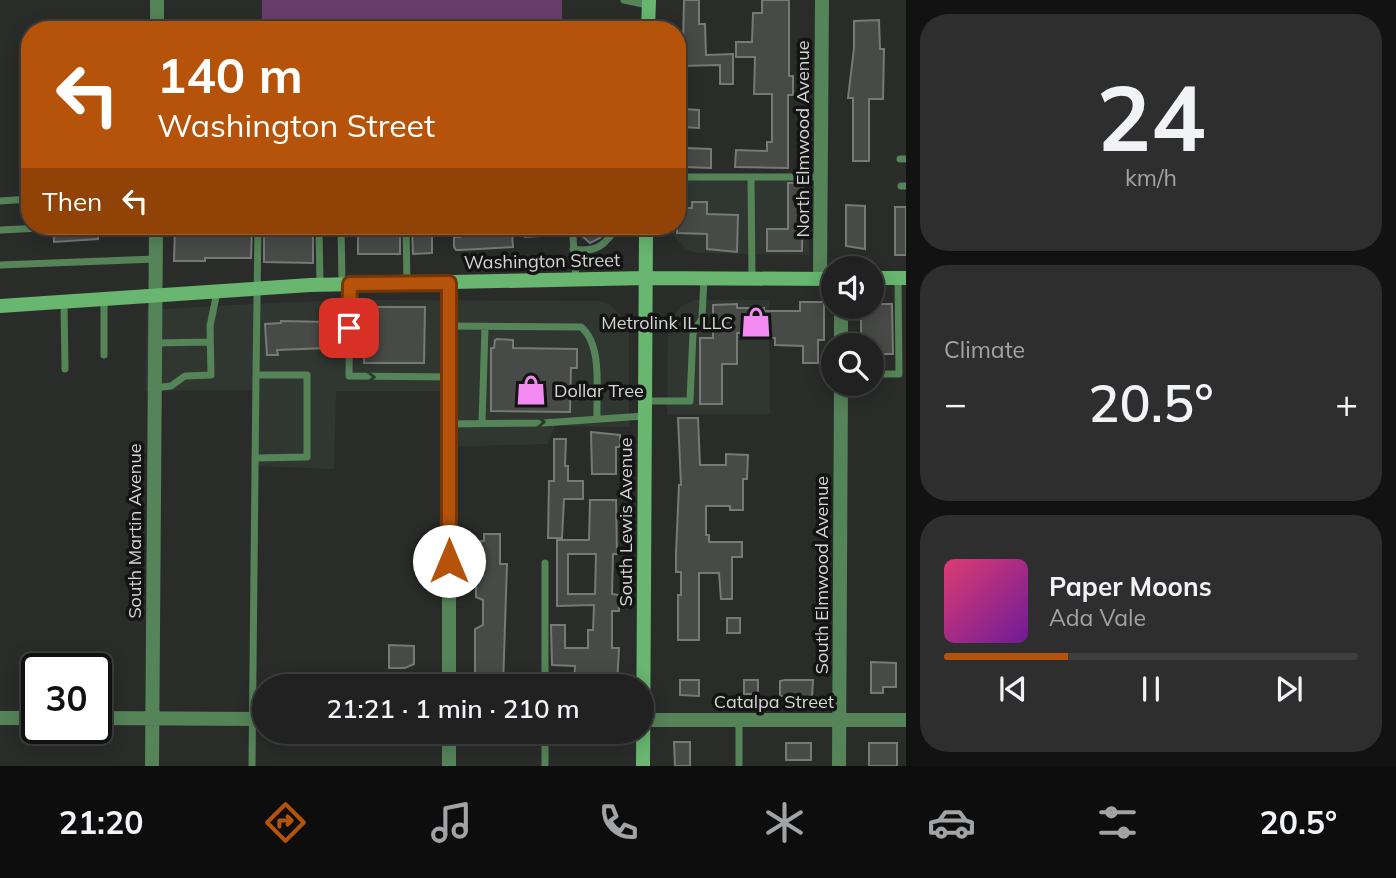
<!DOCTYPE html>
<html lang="en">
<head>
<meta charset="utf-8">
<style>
	:root { --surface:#202120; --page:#2d2e2d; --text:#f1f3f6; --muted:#a2a3a5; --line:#3d3e3e; --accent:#b45309 }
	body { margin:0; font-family:Mulish,sans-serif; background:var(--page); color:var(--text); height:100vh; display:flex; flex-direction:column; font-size:26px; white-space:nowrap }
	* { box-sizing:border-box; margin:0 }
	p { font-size:23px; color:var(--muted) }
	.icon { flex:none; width:38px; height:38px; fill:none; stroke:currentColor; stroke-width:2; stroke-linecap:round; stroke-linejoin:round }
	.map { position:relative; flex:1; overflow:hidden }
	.sheet { display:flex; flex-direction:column; gap:14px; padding:14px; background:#121212; width:490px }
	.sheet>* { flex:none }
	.guide { position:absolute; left:21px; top:21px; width:665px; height:214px; border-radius:28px; box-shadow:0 4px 18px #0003,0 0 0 2px var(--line); background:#b45309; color:#fff; overflow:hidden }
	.controls { position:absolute; left:821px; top:256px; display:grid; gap:14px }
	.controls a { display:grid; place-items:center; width:63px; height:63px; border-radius:50%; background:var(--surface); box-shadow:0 4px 18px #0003,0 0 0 2px var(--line); font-size:35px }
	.speed { position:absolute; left:21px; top:653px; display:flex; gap:14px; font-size:35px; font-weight:700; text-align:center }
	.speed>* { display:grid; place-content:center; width:91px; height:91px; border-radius:50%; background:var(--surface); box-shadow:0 4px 18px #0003,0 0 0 2px var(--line); line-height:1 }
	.speed .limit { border:4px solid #111; border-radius:10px; background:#fff; color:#111 }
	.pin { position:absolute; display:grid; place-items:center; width:60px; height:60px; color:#fff; margin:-30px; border-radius:14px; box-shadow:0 4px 10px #0006 }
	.me { position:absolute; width:77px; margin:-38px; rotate:0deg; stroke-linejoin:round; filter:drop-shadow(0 0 5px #0008) }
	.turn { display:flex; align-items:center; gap:24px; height:147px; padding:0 21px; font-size:32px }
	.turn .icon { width:91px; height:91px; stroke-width:2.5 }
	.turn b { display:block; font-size:49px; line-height:60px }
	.then { display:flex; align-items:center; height:66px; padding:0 21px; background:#0003; gap:14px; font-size:26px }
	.big { font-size:52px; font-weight:600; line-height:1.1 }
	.sheet .tile { flex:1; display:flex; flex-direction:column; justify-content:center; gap:10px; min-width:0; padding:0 24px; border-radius:28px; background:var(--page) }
	.sheet .dial { align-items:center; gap:0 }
	.dial b { font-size:91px; line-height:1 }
	.song { display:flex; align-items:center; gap:21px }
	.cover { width:84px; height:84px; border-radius:10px; background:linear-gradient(135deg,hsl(340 70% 55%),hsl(280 70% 35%)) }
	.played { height:7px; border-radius:4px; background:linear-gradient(90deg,var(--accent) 30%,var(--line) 30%) }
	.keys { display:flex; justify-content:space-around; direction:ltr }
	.heat { display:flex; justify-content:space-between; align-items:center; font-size:38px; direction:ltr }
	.trip { position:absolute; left:252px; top:674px; width:402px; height:70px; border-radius:35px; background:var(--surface); box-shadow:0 4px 18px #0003,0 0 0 2px var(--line); font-weight:600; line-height:70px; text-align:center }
	.tab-bar { display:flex; height:112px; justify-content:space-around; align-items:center; background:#0d0d0d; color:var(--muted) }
	.tab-bar .icon { width:49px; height:49px }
	.tab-bar .on { color:var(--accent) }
	.tab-bar b { font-size:32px; color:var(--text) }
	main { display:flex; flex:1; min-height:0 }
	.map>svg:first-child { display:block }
	.built { fill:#303731 }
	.green { fill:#693d69 }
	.building { fill:#484a48; stroke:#767976; stroke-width:2; fill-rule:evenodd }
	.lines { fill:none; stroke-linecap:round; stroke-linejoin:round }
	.service { stroke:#558459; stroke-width:7 }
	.minor { stroke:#558459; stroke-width:14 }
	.secondary { stroke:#68b670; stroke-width:14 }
	.oneway { stroke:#2a3b2c }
	.route-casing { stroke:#753606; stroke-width:18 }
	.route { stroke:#b45309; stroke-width:12 }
	.labels { text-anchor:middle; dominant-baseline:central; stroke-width:7; stroke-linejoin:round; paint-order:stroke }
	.street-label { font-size:18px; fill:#d5d7d5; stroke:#131413 }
	.poi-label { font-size:18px; fill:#d5d7d5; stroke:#131413; text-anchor:end }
</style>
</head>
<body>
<main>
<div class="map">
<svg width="906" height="766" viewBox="0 0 906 766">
	<rect width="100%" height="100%" fill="#2a2c2a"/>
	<path class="built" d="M809,177V255L695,253L686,249L671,233V226H677V178Z
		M369,300L599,301L609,304L626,320L629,333V427L555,426L547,444L443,447L442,391H336L334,469L251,466L253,390L145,391L147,310L289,302Z
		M695,300H769L770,414H667L668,331L671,317L682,306Z"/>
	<path class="green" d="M262,0H562V30H262Z"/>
	<path class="building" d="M684,0H699V24H705L706,55L733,54V84H720V65L680,66L679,44H683Z
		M762,0H789V76H793V95H788V168L735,167L736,150L767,151V142H772V94H754L755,57H736V42H752L753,13H762Z
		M879,20L880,49H884L883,99H869V161H853V98H848L854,48V21Z
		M683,109L699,110V128L682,127Z
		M687,148L711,149V168L686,167Z
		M788,183H803L802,251H767V229H788Z
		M692,202H707V214L738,215L737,252L707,249V234L677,233V208H692Z
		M846,205L865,206V249L846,246Z
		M895,207H906V255H895Z
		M53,226H98V239L54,242Z
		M175,226H252L251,258H205V261H174Z
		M264,226H313V263L264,262Z
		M358,226H400V254H358Z
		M412,226H432V253L413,254Z
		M525,226H539V236L525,237Z
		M585,226H611L600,238L590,243L581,235Z
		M512,232L513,247L460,250H456L454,247V237H460V235Z
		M800,302H824V340H818V363H803V346L775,345V338H758V333H737V364H722V404H700V338H713V305L737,304V308H764V311H800Z
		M872,304H892L893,354H872V345H861V306H872Z
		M364,307H425L424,363H364Z
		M281,321L328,322V348L277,350L278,355H267L265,324L281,323Z
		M497,339L513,340V348L577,349V368H571L570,412L491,411V348H494L495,340Z
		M678,418H698L700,465H726V454L748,455L747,479H743V510H730V506H706V535H709V542H742V557H732V599H721L719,573H699V640H678V595H681V572H676V553L679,485H681Z
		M591,432L620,435V447H616V474H592Z
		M554,439H566L565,466H568V481H583V499H564L562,538H548L549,481H554Z
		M590,500H616L617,554H613L612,594L619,595V611H612V648H619L617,686H587V683H574L575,666L552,665L551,625H565V648H588V630H593L594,605L557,606V540H589ZM568,554H596L595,594H568Z
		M484,534H500V564H507L503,686H478V678H475V629L483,625V600L476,597V571H479L481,564V541H484Z
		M727,618H740V633H727Z
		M389,645L414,646V664L405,668H389Z
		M871,662L896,663V687H883V693H871Z
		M680,680H699V696L680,695Z
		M744,680H758V694H744Z
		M785,680H813L812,697L780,696V681Z
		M674,742H690V766H675Z
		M786,743H811V760H786Z
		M869,743H897V766H869Z"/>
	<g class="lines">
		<path class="service" d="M624,0L648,5
			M900,159H906
			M677,177H820
			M751,177L752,278
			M901,186H906
			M0,201L30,199
			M319,226L320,285
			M341,226L342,284
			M406,226L407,283
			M0,230L43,228V226
			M573,249C597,253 605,245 618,226
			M0,265L156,259
			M576,279L573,237L579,226
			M350,284L349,376L449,377
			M104,300V355
			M64,302L65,369
			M449,326L581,327C603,345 596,392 597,419
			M155,343L210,342
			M872,374H899L898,278
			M154,388L171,386L185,376L211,375L210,326L217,292
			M646,401H690L693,333L702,319L704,278
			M482,423L485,327
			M449,424L543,423L644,416
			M256,458L307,457V375H256L258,226
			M545,563V686
			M252,766L256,375
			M545,766V732
			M739,766V721"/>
		<path class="minor" d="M157,0V30
			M820,279L822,0
			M841,345V306
			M449,686V283
			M0,718H37
			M96,718L264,719
			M642,720H906
			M449,732V766
			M152,766L156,226
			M839,766L841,383"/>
		<path class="secondary" d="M648,30L649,0
			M872,278H906
			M0,306L310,285L646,278L833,279
			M643,766L646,226"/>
	</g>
	<defs><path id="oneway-chevron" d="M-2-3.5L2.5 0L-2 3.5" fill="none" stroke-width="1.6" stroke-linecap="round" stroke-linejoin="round" transform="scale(1.75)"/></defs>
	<g class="oneway">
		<use href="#oneway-chevron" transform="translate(370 377) rotate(1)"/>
		<use href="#oneway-chevron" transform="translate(540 422) rotate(-2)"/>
	</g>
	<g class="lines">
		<g class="route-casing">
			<path id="route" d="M349,328L350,284L449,283V561"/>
		</g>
		<use href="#route" class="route"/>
	</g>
	<defs>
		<g id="shop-bare" transform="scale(2.415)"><path d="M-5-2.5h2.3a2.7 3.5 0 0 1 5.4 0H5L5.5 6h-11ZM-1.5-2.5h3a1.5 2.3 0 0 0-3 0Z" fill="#f28af2" stroke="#131413" stroke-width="2.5" paint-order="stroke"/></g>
	</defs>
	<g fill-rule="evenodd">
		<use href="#shop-bare" x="756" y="322"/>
		<use href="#shop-bare" x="531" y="390"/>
	</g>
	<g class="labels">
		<g class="street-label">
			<text transform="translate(802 139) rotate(-90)">North Elmwood Avenue</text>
			<text transform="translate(542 261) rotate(-1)">Washington Street</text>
			<text transform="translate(625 522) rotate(-90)">South Lewis Avenue</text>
			<text transform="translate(134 531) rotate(-90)">South Martin Avenue</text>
			<text transform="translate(821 575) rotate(-90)">South Elmwood Avenue</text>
			<text x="774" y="701">Catalpa Street</text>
		</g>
		<g class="poi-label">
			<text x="733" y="322">Metrolink IL LLC</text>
			<text x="554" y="390" text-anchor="start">Dollar Tree</text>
		</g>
	</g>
</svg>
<div class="controls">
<a><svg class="icon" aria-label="sound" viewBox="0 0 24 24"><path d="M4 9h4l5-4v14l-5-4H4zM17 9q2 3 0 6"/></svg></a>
<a><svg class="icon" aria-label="search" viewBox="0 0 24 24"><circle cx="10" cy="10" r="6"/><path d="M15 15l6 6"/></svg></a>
</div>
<div class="speed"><div class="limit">30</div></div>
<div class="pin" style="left:349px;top:328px;background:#d93025"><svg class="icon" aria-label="arrive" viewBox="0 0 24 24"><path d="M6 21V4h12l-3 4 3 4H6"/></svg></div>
<svg class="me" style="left:449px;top:561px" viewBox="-20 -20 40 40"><circle r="19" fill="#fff"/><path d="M0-13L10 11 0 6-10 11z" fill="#b45309"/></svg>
<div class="trip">21:21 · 1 min · 210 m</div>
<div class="guide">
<div class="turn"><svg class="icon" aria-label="left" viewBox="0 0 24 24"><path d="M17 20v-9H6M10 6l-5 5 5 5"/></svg><div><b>140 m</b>Washington Street</div></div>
<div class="then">Then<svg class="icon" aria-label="left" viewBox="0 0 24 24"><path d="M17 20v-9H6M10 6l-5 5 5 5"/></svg></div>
</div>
</div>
<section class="sheet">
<div class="tile dial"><b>24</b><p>km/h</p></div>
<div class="tile"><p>Climate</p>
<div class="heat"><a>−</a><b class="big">20.5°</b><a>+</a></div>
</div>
<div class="tile">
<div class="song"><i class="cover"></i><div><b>Paper Moons</b><p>Ada Vale</p></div></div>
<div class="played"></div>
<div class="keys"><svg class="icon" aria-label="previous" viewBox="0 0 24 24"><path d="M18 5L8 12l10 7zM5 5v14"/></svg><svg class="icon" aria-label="pause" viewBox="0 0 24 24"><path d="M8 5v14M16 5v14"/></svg><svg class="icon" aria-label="next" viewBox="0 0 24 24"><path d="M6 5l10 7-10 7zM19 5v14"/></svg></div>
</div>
</section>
</main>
<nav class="tab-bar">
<b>21:20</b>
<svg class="icon on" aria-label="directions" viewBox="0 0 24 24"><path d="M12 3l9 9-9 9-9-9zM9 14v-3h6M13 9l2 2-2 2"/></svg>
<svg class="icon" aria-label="music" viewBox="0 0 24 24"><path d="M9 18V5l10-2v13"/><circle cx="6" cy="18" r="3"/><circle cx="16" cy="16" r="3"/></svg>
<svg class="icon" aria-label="phone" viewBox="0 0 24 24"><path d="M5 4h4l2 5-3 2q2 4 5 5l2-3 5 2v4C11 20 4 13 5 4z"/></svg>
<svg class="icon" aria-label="climate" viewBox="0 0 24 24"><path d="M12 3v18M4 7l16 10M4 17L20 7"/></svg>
<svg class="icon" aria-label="car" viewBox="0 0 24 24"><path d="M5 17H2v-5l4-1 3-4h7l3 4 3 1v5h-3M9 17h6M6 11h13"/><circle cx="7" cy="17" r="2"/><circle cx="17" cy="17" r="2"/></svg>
<svg class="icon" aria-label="filters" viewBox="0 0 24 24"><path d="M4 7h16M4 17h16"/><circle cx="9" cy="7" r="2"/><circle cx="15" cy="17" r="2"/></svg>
<b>20.5°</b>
</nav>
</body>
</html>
